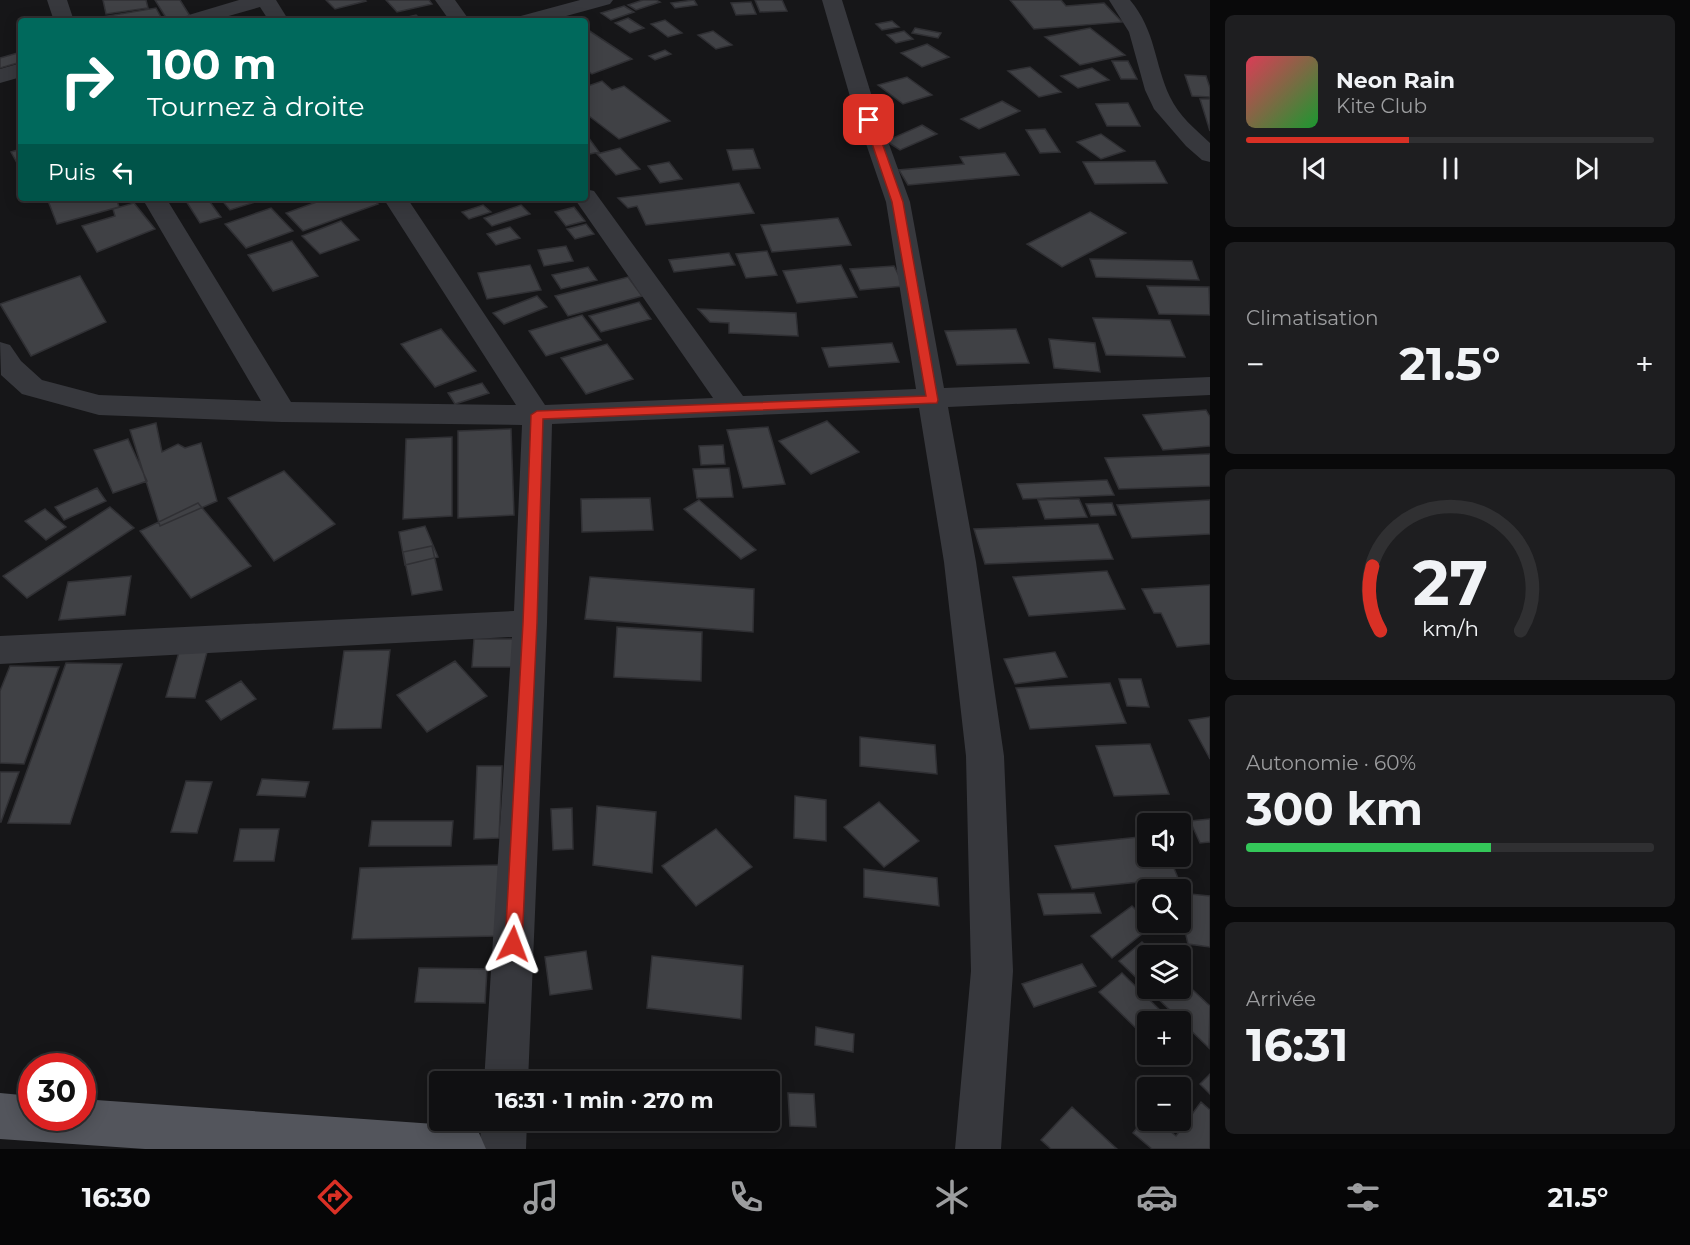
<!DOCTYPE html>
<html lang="fr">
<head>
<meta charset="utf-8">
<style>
	:root { --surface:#101012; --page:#1e1e20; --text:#f1f3f6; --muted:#9c9d9f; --line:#303032; --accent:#d93025 }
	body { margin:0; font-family:Montserrat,sans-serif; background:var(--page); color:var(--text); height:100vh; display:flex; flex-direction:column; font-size:22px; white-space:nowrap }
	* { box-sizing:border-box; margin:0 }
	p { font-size:20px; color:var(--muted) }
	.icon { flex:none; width:33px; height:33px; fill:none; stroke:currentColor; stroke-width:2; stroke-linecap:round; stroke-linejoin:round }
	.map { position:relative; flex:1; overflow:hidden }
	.drawer { display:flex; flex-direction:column; gap:15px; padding:15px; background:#09090a; width:480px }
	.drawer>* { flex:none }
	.top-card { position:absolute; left:18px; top:18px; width:570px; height:183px; border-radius:6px; box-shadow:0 3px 15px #0003,0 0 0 2px var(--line); background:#00695c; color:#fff; overflow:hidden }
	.tools { position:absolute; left:1137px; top:813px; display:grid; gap:12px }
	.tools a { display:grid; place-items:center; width:54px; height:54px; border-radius:6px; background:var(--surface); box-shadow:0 3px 15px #0003,0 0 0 2px var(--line); font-size:30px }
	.speed { position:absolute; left:18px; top:1053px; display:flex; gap:12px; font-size:30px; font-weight:700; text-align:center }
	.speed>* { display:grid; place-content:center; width:78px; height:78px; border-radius:50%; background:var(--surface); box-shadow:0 3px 15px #0003,0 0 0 2px var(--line); line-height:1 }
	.speed .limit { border:9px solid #d22; background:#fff; color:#111 }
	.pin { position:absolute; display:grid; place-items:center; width:51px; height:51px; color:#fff; margin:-26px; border-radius:12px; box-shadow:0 3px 9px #0006 }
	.me { position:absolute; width:66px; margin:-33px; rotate:3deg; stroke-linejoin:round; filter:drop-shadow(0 0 4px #0008) }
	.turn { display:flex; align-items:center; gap:21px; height:126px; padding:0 30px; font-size:27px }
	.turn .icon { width:78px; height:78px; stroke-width:2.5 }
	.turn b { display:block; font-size:42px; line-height:51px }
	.then { display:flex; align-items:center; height:57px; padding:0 30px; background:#0003; gap:12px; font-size:22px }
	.big { font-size:45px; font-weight:700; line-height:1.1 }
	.drawer .card { flex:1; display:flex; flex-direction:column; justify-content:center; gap:9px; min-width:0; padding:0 21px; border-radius:9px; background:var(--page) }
	.drawer .dial { align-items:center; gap:0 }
	.dial svg { height:156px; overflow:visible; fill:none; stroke:var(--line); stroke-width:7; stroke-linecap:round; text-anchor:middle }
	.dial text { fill:var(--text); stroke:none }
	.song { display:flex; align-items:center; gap:18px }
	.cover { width:72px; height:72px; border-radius:9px; background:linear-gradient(135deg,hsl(350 70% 55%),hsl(130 70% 35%)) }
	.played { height:6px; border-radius:3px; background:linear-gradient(90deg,var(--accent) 40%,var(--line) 40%) }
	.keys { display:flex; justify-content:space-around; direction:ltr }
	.heat { display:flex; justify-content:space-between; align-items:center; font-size:33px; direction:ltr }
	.charge { height:9px; border-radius:4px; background:linear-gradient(90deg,#34c759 60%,var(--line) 0) }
	.trip { position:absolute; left:429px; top:1071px; width:351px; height:60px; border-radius:6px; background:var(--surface); box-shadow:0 3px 15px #0003,0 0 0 2px var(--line); font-weight:700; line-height:60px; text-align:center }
	.menu { display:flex; height:96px; justify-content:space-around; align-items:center; background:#060607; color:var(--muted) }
	.menu .icon { width:42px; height:42px }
	.menu .active { color:var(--accent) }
	.menu b { font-size:27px; color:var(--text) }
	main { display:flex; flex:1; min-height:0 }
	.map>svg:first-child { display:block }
	.building { fill:#404145; stroke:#303034; stroke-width:1.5 }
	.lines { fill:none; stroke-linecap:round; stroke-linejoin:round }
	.minor { fill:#37383d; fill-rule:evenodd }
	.major { fill:#53555c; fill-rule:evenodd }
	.route { fill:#d93025; stroke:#8d1f18; stroke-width:1.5 }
</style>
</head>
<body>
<main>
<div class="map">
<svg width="1210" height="1149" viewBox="0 0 1210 1149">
	<rect width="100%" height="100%" fill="#161618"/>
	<path class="building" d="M103,0H146L148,8L106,14Z
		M155,0H180L190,16L168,21Z
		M326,0H365L366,1L335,9Z
		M386,0H429L432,4L397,12Z
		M643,0H656L660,2L636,10L628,5Z
		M694,0L697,5L675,8L671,3Z
		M755,0H782L787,11L760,12Z
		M1010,0H1061L1066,6L1104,3L1122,22L1034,29Z
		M751,2L756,14L736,15L731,3Z
		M624,6L634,12L611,20L601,13Z
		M156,8L163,21L84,20Z
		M416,15L422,21H391Z
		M628,18L644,28L630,33L615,23Z
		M665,20L682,33L668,37L651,24Z
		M892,21L899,27L882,30L876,24Z
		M585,28L632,59L592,74L585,69Z
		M915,28L941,33L938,38L912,33Z
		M1090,28L1125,55L1080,65L1045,37Z
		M713,31L732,45L716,49L698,35Z
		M904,31L913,39L896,43L887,35Z
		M927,44L949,57L922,67L901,53Z
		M665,50L671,54L655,60L649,56Z
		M21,52V62L0,68V58Z
		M1112,61H1128L1137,79H1121Z
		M1030,67L1061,92L1039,97L1008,71Z
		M1092,68L1109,80L1078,88L1061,76Z
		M1185,75L1206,76L1210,88V97L1192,96Z
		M907,77L932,95L903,104L878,85Z
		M602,81L612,90L624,86L670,121L619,139L585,113V87Z
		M1200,99H1210V131Z
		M1002,101L1020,111L979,129L961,119Z
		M1128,103L1140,126H1107L1096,104Z
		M922,125L937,134L900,150L886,141Z
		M1045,129L1060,152L1040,153L1026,130Z
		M1101,134L1125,151L1101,159L1077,142Z
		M585,137H588L599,152L585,155Z
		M620,148L640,169L616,175L597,154Z
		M21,149V170L11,152Z
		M753,149L760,168L733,170L727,150Z
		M1005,153L1019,175L908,185L899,170L964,164L960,157Z
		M1155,161L1167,183L1095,184L1083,162Z
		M669,162L682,179L660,183L648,166Z
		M739,183L754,213L646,225L637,206L628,208L618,198Z
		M47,198H116L119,207L57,224Z
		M196,198H207L221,217L200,223L186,201Z
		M220,198H264L265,199L230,210Z
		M328,198H371L378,204L303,231L286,213Z
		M134,203L155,229L97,252L82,226L115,216L113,209Z
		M483,205L491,212L469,219L462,212Z
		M521,205L530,214L492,226L484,218Z
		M574,207L585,221L566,226L555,212Z
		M271,208L293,231L246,248L225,224Z
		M1090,212L1126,233L1062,267L1027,244Z
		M838,218L851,245L772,252L761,225Z
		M341,221L359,240L320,254L302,236Z
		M586,224L594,234L575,239L567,229Z
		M510,227L520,238L496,245L487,234Z
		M292,241L318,276L273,291L248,255Z
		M566,246L573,261L544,266L538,250Z
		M767,251L777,275L746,278L736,254Z
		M729,253L735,265L674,272L669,260Z
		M1090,259L1192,261L1199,280L1096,277Z
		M530,265L541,290L487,299L478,273Z
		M841,265L857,297L797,303L783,271Z
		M894,266L904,286L860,290L850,269Z
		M588,267L597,280L561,289L552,275Z
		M80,276L106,322L31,356L0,304Z
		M628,277L642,296L568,316L555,296Z
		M1147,286L1209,287L1210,315L1159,314Z
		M537,296L547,307L504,324L493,313Z
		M639,302L651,319L601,332L589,316Z
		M698,309L796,313L798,336L729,333V323L710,322Z
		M582,315L601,340L546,356L529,331Z
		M1093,318L1170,320L1185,357L1106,355Z
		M441,329L476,371L435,387L401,344Z
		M1016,329L1029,363L957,365L945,331Z
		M1049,339L1095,343L1100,372L1054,368Z
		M892,343L899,362L829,367L822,348Z
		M607,344L633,379L586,394L561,358Z
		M482,383L489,393L455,404L448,393Z
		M1206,410L1210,417V446L1163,450L1143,415Z
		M827,421L859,452L811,474L779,441Z
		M156,423L162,452L178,444L185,448L201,443L217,501L160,526L130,430Z
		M768,427L785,484L743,488L727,430Z
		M511,429L514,515L458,518V431Z
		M452,437V516L403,519L406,439Z
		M128,439L147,481L113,493L94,450Z
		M723,445L725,464L701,465L699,446Z
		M1210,454V486L1119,489L1105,458Z
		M729,468L733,497L697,498L693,469Z
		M284,471L335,524L274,561L228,498Z
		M1107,480L1114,495L1023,499L1017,484Z
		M97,488L106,501L64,520L55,507Z
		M650,498L653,530L582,532L581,499Z
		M1079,499L1087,517L1045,519L1038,500Z
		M699,500L756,550L741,559L684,509Z
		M1210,500V534L1132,538L1117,505Z
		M198,503L251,566L191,598L140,531Z
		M1112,503L1116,515L1091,516L1086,504Z
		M110,507L134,528L27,598L3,576Z
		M45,509L66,527L46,540L25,521Z
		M1098,524L1113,559L985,564L974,529Z
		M425,526L438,557L405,565L399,532Z
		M432,546L442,590L412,595L403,552Z
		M1107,571L1125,609L1029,616L1013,577Z
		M131,576L125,615L59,620L68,582Z
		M590,577L754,589L753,632L585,619Z
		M1210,585V644L1177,647L1161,613H1154L1142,589Z
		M617,627L702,632L701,681L614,677Z
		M474,639H515L513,667H472Z
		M390,650L381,728L333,729L344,651Z
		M179,652H207L195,698L166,697Z
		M1055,652L1067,677L1015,684L1004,659Z
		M455,661L487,696L427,732L397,695Z
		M66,663L122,664L70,824L8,823Z
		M10,666L59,667L24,764L0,763V691Z
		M1119,679H1141L1149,707L1127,706Z
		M241,681L256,699L221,720L206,701Z
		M1110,683L1126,723L1030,729L1016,688Z
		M1210,717V759L1189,720Z
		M860,737L935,745L937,774L860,766Z
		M1150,744L1169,794L1114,796L1096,746Z
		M477,766H502L499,838L474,839Z
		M0,772H19L1,822H0Z
		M262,779L309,782L305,797L257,795Z
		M186,781L212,782L197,833L171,832Z
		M795,796L826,800V841L794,838Z
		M879,802L919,841L884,867L844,827Z
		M597,806L656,812L652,873L593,865Z
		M572,808L573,849L553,850L551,809Z
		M1210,819V842L1200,843L1190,821Z
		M372,821H453L451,846H369Z
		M240,829H279L274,861H234Z
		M716,829L752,867L696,906L662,866Z
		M1148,836V856H1169L1178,878L1072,889L1055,846Z
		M500,865L498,936L352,939L360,868Z
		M864,869L937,878L939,906L864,897Z
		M1094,893L1101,913L1044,915L1038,894Z
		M1180,893L1210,896V947L1188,944L1180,909Z
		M1132,906L1152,926L1112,958L1091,936Z
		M1142,942L1156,956H1148V988H1180V978L1210,1006L1209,1048L1119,961Z
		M586,951L592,989L550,995L545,957Z
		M652,956L743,966L741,1019L647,1008Z
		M1082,964L1096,986L1034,1007L1022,984Z
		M419,968L487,969L485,1003L415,1002Z
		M1122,973L1166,1016L1160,1022H1148V1033L1144,1036L1099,992Z
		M816,1027L854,1034L853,1052L815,1045Z
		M1210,1074V1094L1200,1084Z
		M788,1093L814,1094L816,1127L790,1126Z
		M1201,1102L1210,1110V1149H1152L1133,1133L1148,1114V1120H1157L1176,1136Z
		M1072,1107L1117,1149H1051L1041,1140Z"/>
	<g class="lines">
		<path class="minor" d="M47,0H67L74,21H54Z
			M239,0H276L289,21H269L260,7L211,21H179L182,17Z
			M435,0H455L470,21H450Z
			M580,0H613L610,4L548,21H514L517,17Z
			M822,0H842L873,100L910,202L944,388L1210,377V395L948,407L976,562L1004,756L1013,971L1001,1149H955L971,971L966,756L944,562L919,408L552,424L547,623L528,1082H484L512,637L0,664V636L514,611L522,425L282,422L99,415L22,394L1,375L0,342L10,345L21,361L42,380L99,395L261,401L142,198H166L291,402L516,405L383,198H407L545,405L713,398L574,198H585V189L594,191L743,396L916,389L886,202L851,100Z
			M1109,0H1130C1156,31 1154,63 1170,97C1179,116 1195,129 1210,143V162L1202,160L1186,146L1154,109L1145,90L1129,32Z
			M21,63V77L0,83V69Z
			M481,1120H527L526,1149H480Z"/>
		<path class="major" d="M0,1093L32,1096V1118H82V1099L463,1126L479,1133L486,1149H145L0,1139Z"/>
	</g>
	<path class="route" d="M869,117L874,120L903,202L938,400L937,403L543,419L537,623L522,944L519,950L513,952L507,950L505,944L523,623L531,415L537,411L926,396L892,202L864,120Z"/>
</svg>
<div class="tools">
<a><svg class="icon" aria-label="sound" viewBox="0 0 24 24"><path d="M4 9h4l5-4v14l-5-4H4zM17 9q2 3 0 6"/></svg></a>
<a><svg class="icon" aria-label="search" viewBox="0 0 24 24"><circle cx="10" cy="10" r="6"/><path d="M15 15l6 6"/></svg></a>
<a><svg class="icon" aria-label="layers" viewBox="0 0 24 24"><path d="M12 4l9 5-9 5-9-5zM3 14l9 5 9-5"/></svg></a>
<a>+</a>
<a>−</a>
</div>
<div class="speed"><div class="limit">30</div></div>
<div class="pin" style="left:869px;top:120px;background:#d93025"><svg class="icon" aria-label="arrive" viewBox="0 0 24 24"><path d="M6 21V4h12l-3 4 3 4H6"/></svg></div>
<svg class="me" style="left:513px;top:944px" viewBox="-20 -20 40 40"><path d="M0-17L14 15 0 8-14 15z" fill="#d93025" stroke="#fff" stroke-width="4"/></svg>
<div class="trip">16:31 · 1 min · 270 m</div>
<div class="top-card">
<div class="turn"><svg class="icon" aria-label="right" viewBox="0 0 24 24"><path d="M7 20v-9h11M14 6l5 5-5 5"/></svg><div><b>100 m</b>Tournez à droite</div></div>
<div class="then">Puis<svg class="icon" aria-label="left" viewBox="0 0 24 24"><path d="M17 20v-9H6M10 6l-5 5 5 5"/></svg></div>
</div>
</div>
<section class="drawer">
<div class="card">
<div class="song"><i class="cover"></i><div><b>Neon Rain</b><p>Kite Club</p></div></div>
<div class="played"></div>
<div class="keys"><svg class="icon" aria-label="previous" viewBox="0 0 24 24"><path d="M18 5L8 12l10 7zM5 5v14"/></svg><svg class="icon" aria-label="pause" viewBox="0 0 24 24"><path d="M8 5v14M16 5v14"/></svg><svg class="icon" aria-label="next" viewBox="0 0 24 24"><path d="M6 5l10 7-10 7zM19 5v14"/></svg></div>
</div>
<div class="card"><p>Climatisation</p>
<div class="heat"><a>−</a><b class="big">21.5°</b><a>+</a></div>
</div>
<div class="card dial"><svg viewBox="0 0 100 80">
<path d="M14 69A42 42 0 1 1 86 69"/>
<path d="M14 69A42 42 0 0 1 10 36" stroke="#d93025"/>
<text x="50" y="56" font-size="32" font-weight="700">27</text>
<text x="50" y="72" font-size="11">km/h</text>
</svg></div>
<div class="card"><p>Autonomie · 60%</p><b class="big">300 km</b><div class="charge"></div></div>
<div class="card"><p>Arrivée</p><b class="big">16:31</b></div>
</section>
</main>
<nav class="menu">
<b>16:30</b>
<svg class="icon active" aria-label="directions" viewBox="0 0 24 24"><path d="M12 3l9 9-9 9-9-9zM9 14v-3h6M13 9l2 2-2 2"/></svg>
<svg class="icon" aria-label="music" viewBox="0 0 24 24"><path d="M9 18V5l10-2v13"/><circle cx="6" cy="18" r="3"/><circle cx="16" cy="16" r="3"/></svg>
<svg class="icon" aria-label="phone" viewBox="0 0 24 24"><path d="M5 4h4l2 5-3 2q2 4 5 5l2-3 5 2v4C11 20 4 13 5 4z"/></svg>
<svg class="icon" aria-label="climate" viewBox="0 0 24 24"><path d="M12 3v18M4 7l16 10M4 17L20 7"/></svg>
<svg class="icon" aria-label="car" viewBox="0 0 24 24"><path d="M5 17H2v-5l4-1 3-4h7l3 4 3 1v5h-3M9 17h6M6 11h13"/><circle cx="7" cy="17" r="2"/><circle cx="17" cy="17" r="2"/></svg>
<svg class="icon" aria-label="filters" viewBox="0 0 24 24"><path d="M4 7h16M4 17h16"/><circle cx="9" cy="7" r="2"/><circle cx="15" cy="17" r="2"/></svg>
<b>21.5°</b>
</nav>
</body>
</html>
